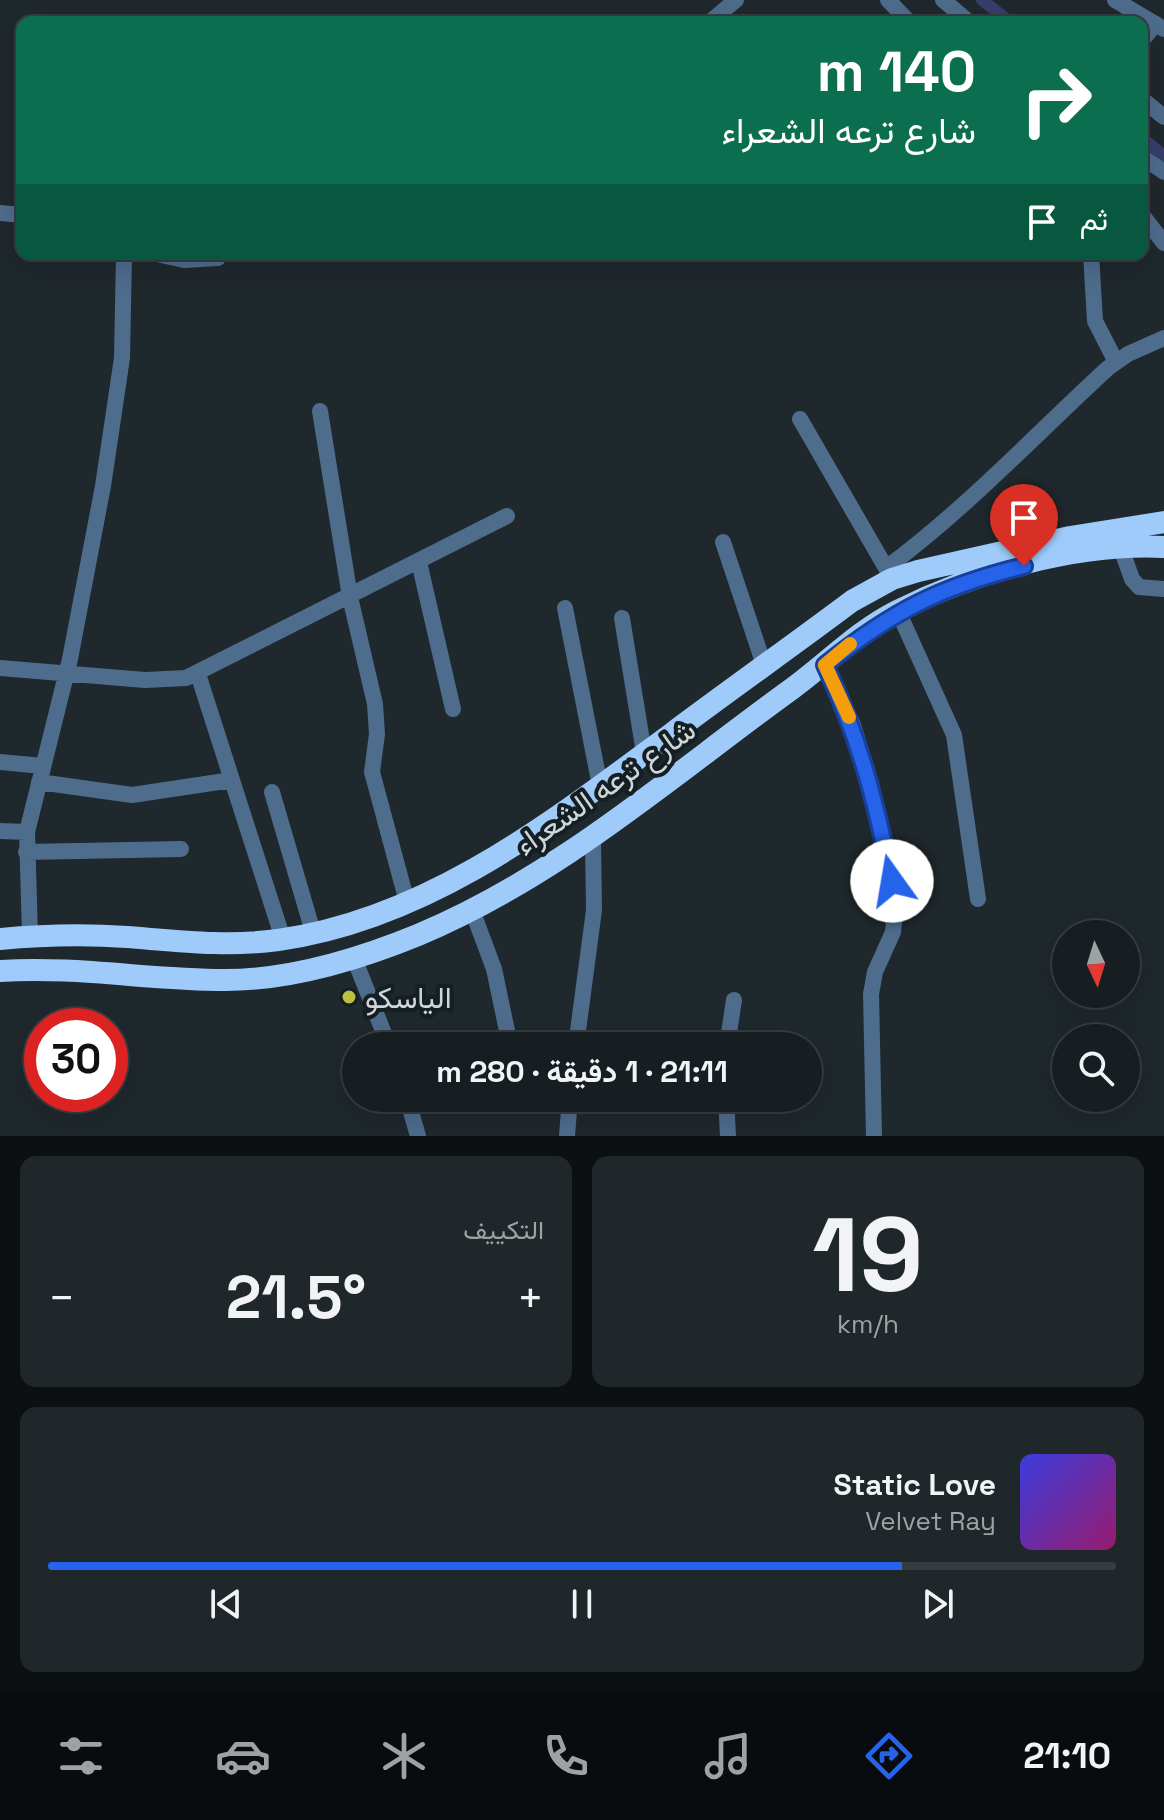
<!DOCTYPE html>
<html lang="ar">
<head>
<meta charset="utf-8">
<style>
	:root { --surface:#171e22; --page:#20272a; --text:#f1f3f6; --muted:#9ea2a5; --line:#363c40; --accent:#2563eb }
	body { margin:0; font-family:"Space Grotesk",Vazirmatn,sans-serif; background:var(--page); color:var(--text); direction:rtl; height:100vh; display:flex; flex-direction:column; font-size:30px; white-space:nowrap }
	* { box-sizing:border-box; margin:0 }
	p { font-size:26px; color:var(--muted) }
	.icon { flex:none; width:44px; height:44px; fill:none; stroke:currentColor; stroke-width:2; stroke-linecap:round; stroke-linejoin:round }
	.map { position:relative; height:1136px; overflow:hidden; direction:ltr }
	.side { display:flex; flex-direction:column; gap:20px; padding:20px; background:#0d1013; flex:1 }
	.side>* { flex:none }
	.guide { position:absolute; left:16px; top:16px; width:1132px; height:244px; border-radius:16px; box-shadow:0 8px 32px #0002,0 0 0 2px var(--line); direction:rtl; background:#0b6e4f; color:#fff; overflow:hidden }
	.needle { width:52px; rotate:176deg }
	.controls { position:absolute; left:1052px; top:920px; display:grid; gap:16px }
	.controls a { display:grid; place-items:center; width:88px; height:88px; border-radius:50%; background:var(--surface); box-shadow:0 8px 32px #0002,0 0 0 2px var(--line); font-size:40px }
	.speed { position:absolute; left:24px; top:1008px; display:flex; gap:16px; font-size:40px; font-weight:700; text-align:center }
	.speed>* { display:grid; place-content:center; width:104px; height:104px; border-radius:50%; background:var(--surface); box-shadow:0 8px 32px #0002,0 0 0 2px var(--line); line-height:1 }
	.speed .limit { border:12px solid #d22; background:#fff; color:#111 }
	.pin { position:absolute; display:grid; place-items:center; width:68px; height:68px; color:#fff; margin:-82px -34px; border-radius:50% 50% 50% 0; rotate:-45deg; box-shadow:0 0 8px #0007 }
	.pin .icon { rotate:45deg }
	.me { position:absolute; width:88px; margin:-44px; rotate:347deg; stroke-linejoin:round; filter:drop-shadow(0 0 6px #0008) }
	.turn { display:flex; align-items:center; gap:28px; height:168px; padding:0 40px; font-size:36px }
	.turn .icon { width:104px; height:104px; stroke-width:2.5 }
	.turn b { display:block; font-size:56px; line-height:68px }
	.then { display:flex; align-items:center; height:76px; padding:0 40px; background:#0003; gap:16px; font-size:30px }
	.big { font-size:60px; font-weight:700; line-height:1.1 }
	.side .card { flex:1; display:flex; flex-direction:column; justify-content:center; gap:12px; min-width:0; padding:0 28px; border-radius:16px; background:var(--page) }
	.side .dial { align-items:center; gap:0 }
	.dial b { font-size:104px; line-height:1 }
	.song { display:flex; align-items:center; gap:24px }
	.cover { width:96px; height:96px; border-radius:12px; background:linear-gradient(135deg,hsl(240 70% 55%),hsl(320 70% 35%)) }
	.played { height:8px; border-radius:4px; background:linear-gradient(90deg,var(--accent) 80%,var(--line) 80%) }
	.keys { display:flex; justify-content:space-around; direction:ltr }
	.heat { display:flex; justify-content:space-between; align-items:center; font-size:44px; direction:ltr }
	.side .tiles { flex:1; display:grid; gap:20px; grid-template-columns:1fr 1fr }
	.card:last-child { grid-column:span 2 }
	.trip { position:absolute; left:342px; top:1032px; width:480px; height:80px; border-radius:40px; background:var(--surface); box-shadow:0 8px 32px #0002,0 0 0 2px var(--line); font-weight:700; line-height:80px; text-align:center; direction:rtl }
	.menu { display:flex; height:128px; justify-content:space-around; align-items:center; background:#090c0e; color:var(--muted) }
	.menu .icon { width:56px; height:56px }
	.menu .on { color:var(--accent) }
	.menu b { font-size:36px; color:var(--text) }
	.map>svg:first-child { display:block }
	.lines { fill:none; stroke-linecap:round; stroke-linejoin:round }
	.canal { stroke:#363f6c; stroke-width:12 }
	.minor { stroke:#4e6c8c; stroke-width:16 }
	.highway { stroke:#9ecbfa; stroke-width:22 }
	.route-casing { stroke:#184099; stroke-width:20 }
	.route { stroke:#2563eb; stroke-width:14 }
	.slow { stroke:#f59e0b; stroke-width:14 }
	.poi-dot { fill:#bdbf43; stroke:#151f23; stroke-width:3 }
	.labels { text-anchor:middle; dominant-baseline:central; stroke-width:8; stroke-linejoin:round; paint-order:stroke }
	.street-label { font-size:30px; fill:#cfd6d9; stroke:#151f23 }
	.poi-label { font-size:30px; fill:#cfd6d9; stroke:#151f23; text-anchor:start }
</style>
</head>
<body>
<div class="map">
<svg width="1164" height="1136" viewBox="0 0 1164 1136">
	<rect width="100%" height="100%" fill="#1f282d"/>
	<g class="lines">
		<path class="canal" d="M982,0L1010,22
			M1142,138L1164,156"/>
		<path class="minor" d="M888,0L909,22
			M943,0L969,22
			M1115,0L1164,29
			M710,22L736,0
			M1142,40L1156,24
			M1142,99L1164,117
			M1142,157L1164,172
			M0,213L22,215
			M1142,215L1164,243
			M157,254L184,260L218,258
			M1091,254L1095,321L1116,362
			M320,411L350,597L375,704L377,734L372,772L407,902
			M800,419L886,568
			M723,542L764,665
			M1121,548L1132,579L1139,587L1164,589
			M419,562L453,709
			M892,579L886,568C966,509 1035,435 1108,368L1128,354L1164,338
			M565,608L600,786
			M898,611L954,735L978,899
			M622,618L644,753
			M825,665L853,725L871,783L896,899L893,932L875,972L871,994L874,1136
			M0,668L145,680L186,678L507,516
			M198,674L283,939
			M0,762L43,766
			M39,782L132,795L232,780
			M272,792L313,932
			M0,831L27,832
			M26,852L181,849
			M472,910L494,969L510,1045
			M30,936L27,832L70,659L103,486L122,358L124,254
			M354,958L389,1046
			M576,1043L609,1046
			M576,1046L594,910L593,839
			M727,1046L734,1000
			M407,1098L418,1136
			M726,1098L728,1136
			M567,1136L570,1098"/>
		<path class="highway" d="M0,939C42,935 85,934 127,937C179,941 226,947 278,940C429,919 553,821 671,734C731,689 792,646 852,601L892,579L918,571L1070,537L1164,522
			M0,971C76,966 149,980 225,980C291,980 357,960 418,935C559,876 671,776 793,688C827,663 859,630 897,611C976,572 1075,543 1164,547"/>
	</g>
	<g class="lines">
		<g class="route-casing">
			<path id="route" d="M892,881C875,800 860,739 825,665C891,612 941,586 1024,566"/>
		</g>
		<use href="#route" class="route"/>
		<path class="slow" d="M849,717L825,665L850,644"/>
	</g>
	<circle class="poi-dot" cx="349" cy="997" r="8"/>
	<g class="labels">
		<g class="street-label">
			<text transform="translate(605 787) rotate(-35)">شارع ترعه الشعراء</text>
		</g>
		<g class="poi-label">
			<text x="365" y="997">الياسكو</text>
		</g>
	</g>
</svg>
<div class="controls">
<a><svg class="needle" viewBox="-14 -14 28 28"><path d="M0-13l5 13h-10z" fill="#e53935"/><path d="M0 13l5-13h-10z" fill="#9ea2a5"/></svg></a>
<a><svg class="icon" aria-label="search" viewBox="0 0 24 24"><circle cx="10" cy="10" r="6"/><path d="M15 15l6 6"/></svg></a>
</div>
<div class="speed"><div class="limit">30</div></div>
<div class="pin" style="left:1024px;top:566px;background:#d93025"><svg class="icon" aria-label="arrive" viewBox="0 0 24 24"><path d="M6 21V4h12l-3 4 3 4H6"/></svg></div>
<svg class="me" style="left:892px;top:881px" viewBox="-20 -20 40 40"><circle r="19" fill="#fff"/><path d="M0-13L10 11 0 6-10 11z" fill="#2563eb"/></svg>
<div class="trip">21:11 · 1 دقيقة · 280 m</div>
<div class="guide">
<div class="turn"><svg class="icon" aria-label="right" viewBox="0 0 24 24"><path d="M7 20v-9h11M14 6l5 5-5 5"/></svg><div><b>140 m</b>شارع ترعه الشعراء</div></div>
<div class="then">ثم<svg class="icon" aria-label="arrive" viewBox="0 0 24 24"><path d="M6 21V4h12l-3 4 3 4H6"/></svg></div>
</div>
</div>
<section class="side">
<div class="tiles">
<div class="card dial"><b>19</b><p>km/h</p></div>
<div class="card"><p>التكييف</p>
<div class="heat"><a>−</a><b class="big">21.5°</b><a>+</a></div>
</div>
<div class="card">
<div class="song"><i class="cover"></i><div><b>Static Love</b><p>Velvet Ray</p></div></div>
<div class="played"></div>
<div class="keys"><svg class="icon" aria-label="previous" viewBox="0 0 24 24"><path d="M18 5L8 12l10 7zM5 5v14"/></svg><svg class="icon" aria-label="pause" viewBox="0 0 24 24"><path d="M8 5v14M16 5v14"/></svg><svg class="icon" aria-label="next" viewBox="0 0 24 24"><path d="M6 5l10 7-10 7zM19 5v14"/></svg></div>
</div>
</div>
</section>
<nav class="menu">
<b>21:10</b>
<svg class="icon on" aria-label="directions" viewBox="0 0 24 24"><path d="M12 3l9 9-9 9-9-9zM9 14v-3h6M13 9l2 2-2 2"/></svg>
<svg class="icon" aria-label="music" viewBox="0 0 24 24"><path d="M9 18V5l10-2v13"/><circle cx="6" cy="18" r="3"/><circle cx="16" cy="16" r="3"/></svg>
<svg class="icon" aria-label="phone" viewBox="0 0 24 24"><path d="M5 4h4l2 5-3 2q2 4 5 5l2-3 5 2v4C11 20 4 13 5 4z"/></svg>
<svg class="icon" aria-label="climate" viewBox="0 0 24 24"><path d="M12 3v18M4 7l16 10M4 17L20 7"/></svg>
<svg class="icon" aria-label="car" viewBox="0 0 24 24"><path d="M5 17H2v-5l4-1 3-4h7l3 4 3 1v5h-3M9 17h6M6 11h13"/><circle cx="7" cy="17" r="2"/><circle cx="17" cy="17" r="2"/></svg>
<svg class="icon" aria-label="filters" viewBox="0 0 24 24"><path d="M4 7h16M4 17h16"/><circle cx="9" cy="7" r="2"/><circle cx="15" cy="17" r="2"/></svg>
</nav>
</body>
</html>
